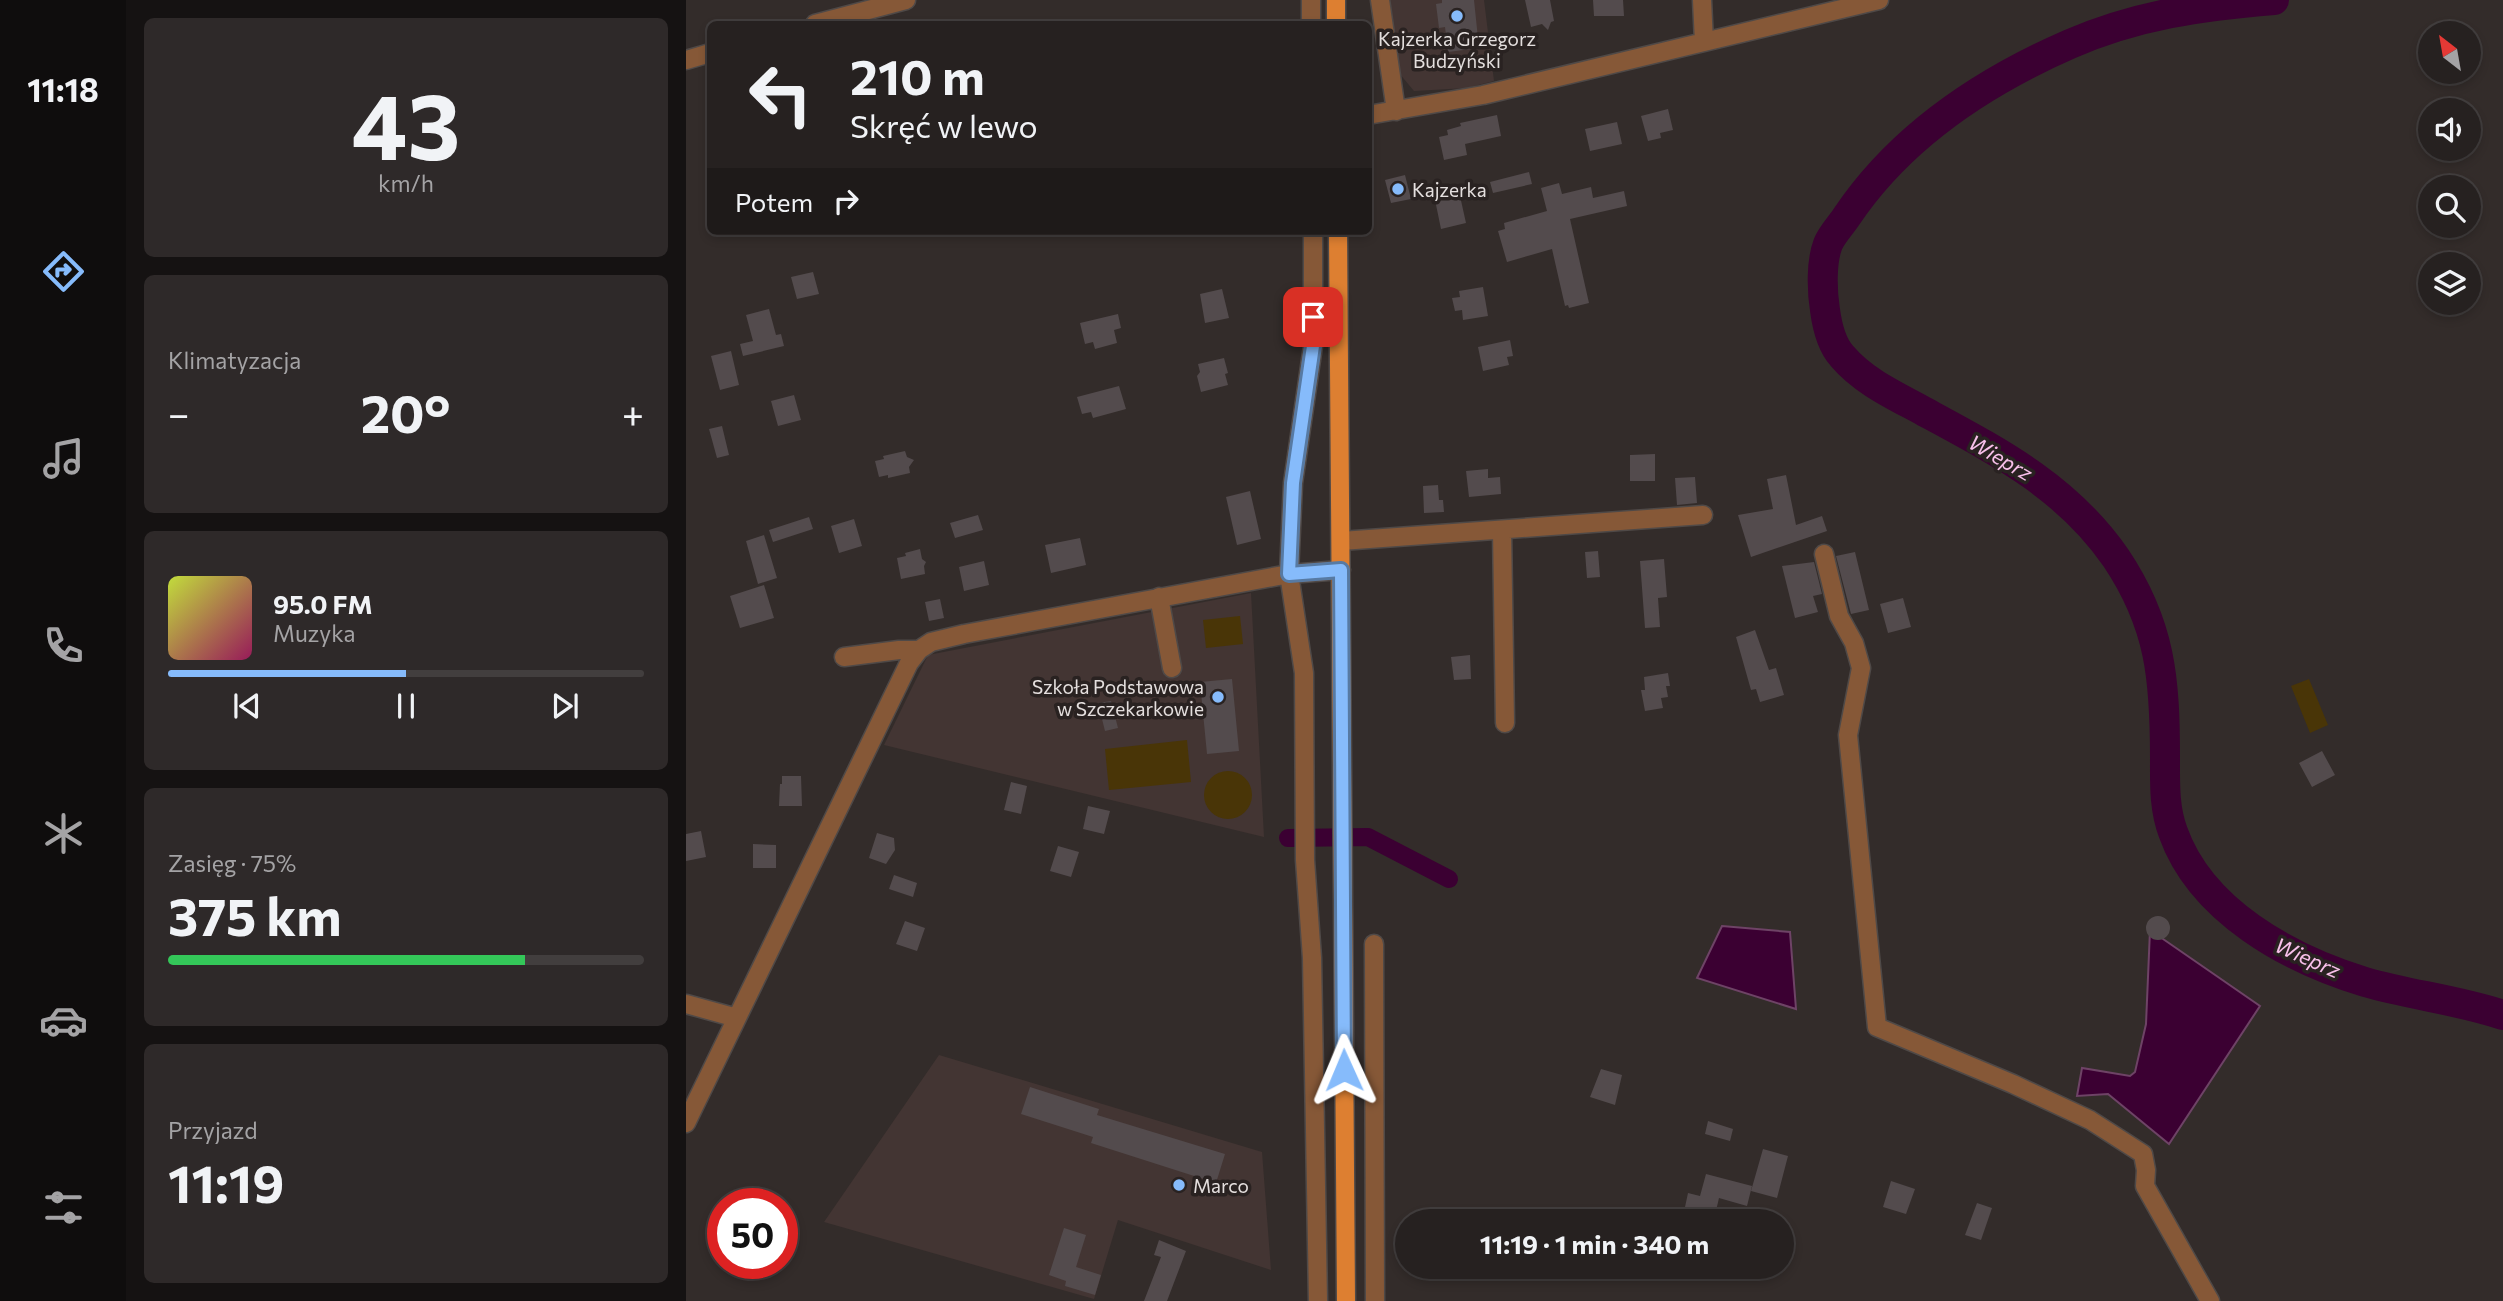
<!DOCTYPE html>
<html lang="pl">
<head>
<meta charset="utf-8">
<style>
	:root { --surface:#262120; --page:#2e2929; --text:#f1f3f6; --muted:#a4a3a5; --line:#423e3e; --accent:#86bbfb }
	body { margin:0; font-family:Commissioner,sans-serif; background:var(--page); color:var(--text); height:100vh; display:flex; flex-direction:column; font-size:26px; white-space:nowrap }
	* { box-sizing:border-box; margin:0 }
	p { font-size:23px; color:var(--muted) }
	.icon { flex:none; width:38px; height:38px; fill:none; stroke:currentColor; stroke-width:2; stroke-linecap:round; stroke-linejoin:round }
	.map { position:relative; flex:1; overflow:hidden }
	.panel { display:flex; flex-direction:column; gap:18px; padding:18px; background:#151212; width:560px }
	.panel>* { flex:none }
	.top-card { position:absolute; left:21px; top:21px; width:665px; height:214px; border-radius:10px; box-shadow:0 4px 10px #0003,0 0 0 2px var(--line); background:#262120; color:var(--text); overflow:hidden }
	.needle { width:46px; rotate:329deg }
	.controls { position:absolute; left:1732px; top:21px; display:grid; gap:14px }
	.controls a { display:grid; place-items:center; width:63px; height:63px; border-radius:50%; background:var(--surface); box-shadow:0 4px 10px #0003,0 0 0 2px var(--line); font-size:35px }
	.speed { position:absolute; left:21px; top:1188px; display:flex; gap:14px; font-size:35px; font-weight:700; text-align:center }
	.speed>* { display:grid; place-content:center; width:91px; height:91px; border-radius:50%; background:var(--surface); box-shadow:0 4px 10px #0003,0 0 0 2px var(--line); line-height:1 }
	.speed .limit { border:10px solid #d22; background:#fff; color:#111 }
	.pin { position:absolute; display:grid; place-items:center; width:60px; height:60px; color:#fff; margin:-30px; border-radius:14px; box-shadow:0 4px 10px #0006 }
	.me { position:absolute; width:77px; margin:-38px; rotate:359deg; stroke-linejoin:round; filter:drop-shadow(0 0 5px #0008) }
	.turn { display:flex; align-items:center; gap:24px; height:147px; padding:0 28px; font-size:32px }
	.turn .icon { width:91px; height:91px; stroke-width:2.5 }
	.turn b { display:block; font-size:49px; line-height:60px }
	.then { display:flex; align-items:center; height:66px; padding:0 28px; background:#0003; gap:14px; font-size:26px }
	.big { font-size:52px; font-weight:700; line-height:1.1 }
	.panel .tile { flex:1; display:flex; flex-direction:column; justify-content:center; gap:10px; min-width:0; padding:0 24px; border-radius:10px; background:var(--page) }
	.panel .dial { align-items:center; gap:0 }
	.dial b { font-size:91px; line-height:1 }
	.song { display:flex; align-items:center; gap:21px }
	.cover { width:84px; height:84px; border-radius:10px; background:linear-gradient(135deg,hsl(70 70% 55%),hsl(330 70% 35%)) }
	.played { height:7px; border-radius:4px; background:linear-gradient(90deg,var(--accent) 50%,var(--line) 50%) }
	.keys { display:flex; justify-content:space-around; direction:ltr }
	.heat { display:flex; justify-content:space-between; align-items:center; font-size:38px; direction:ltr }
	.charge { height:10px; border-radius:5px; background:linear-gradient(90deg,#34c759 75%,var(--line) 0) }
	.trip { position:absolute; left:709px; top:1209px; width:399px; height:70px; border-radius:35px; background:var(--surface); box-shadow:0 4px 10px #0003,0 0 0 2px var(--line); font-weight:700; line-height:70px; text-align:center }
	main { display:flex; flex:1; min-height:0 }
	.tab-bar { display:flex; flex-direction:column; width:126px; justify-content:space-around; align-items:center; background:#0f0d0d; color:var(--muted) }
	.tab-bar .icon { width:49px; height:49px }
	.tab-bar .selected { color:var(--accent) }
	.tab-bar b { font-size:32px; color:var(--text) }
	.map>svg:first-child { display:block }
	.built { fill:#433533 }
	.green { fill:#493507 }
	.water { fill:#3b0032; stroke:#6e4366; stroke-width:2 }
	.lines { fill:none; stroke-linecap:round; stroke-linejoin:round }
	.canal { stroke:#3b0032; stroke-width:18 }
	.river { stroke:#3b0032; stroke-width:30 }
	.building { fill:#534b4d }
	.minor-casing { stroke:#4f4947; stroke-width:21 }
	.major-casing { stroke:#4f4947; stroke-width:21 }
	.minor { stroke:#865837; stroke-width:18 }
	.major { stroke:#dd7f31; stroke-width:18 }
	.route-casing { stroke:#577aa3; stroke-width:18 }
	.route { stroke:#86bbfb; stroke-width:12 }
	.poi-dot { fill:#86bbfb; stroke:#292221; stroke-width:2.5 }
	.labels { text-anchor:middle; dominant-baseline:central; stroke-width:7; stroke-linejoin:round; paint-order:stroke }
	.poi-label { font-size:19px; fill:#e4dfde; stroke:#292221; text-anchor:start }
	.water-label { font-size:21px; font-style:italic; fill:#f9c0eb; stroke:#292221 }
</style>
</head>
<body>
<main>
<nav class="tab-bar">
<b>11:18</b>
<svg class="icon selected" aria-label="directions" viewBox="0 0 24 24"><path d="M12 3l9 9-9 9-9-9zM9 14v-3h6M13 9l2 2-2 2"/></svg>
<svg class="icon" aria-label="music" viewBox="0 0 24 24"><path d="M9 18V5l10-2v13"/><circle cx="6" cy="18" r="3"/><circle cx="16" cy="16" r="3"/></svg>
<svg class="icon" aria-label="phone" viewBox="0 0 24 24"><path d="M5 4h4l2 5-3 2q2 4 5 5l2-3 5 2v4C11 20 4 13 5 4z"/></svg>
<svg class="icon" aria-label="climate" viewBox="0 0 24 24"><path d="M12 3v18M4 7l16 10M4 17L20 7"/></svg>
<svg class="icon" aria-label="car" viewBox="0 0 24 24"><path d="M5 17H2v-5l4-1 3-4h7l3 4 3 1v5h-3M9 17h6M6 11h13"/><circle cx="7" cy="17" r="2"/><circle cx="17" cy="17" r="2"/></svg>
<svg class="icon" aria-label="filters" viewBox="0 0 24 24"><path d="M4 7h16M4 17h16"/><circle cx="9" cy="7" r="2"/><circle cx="15" cy="17" r="2"/></svg>
</nav>
<section class="panel">
<div class="tile dial"><b>43</b><p>km/h</p></div>
<div class="tile"><p>Klimatyzacja</p>
<div class="heat"><a>−</a><b class="big">20°</b><a>+</a></div>
</div>
<div class="tile">
<div class="song"><i class="cover"></i><div><b>95.0 FM</b><p>Muzyka</p></div></div>
<div class="played"></div>
<div class="keys"><svg class="icon" aria-label="previous" viewBox="0 0 24 24"><path d="M18 5L8 12l10 7zM5 5v14"/></svg><svg class="icon" aria-label="pause" viewBox="0 0 24 24"><path d="M8 5v14M16 5v14"/></svg><svg class="icon" aria-label="next" viewBox="0 0 24 24"><path d="M6 5l10 7-10 7zM19 5v14"/></svg></div>
</div>
<div class="tile"><p>Zasięg · 75%</p><b class="big">375 km</b><div class="charge"></div></div>
<div class="tile"><p>Przyjazd</p><b class="big">11:19</b></div>
</section>
<div class="map">
<svg width="1817" height="1301" viewBox="0 0 1817 1301">
	<rect width="100%" height="100%" fill="#332c2a"/>
	<path class="built" d="M704,0H798L808,81L781,88L728,91L713,73Z
		M565,593L578,837L198,745L242,655Z
		M253,1055L576,1152L585,1270L432,1220L408,1299L138,1222Z"/>
	<path class="green" d="M554,616L557,644L520,648L517,620Z
		M1623,679L1642,725L1624,733L1605,686Z
		M501,740L505,782L423,790L419,749Z
		M518 795a24 24 0 1 1 48 0a24 24 0 1 1-48 0Z"/>
	<path class="water" d="M1036,926L1104,932L1110,1009L1011,978Z
		M1464,930L1574,1006L1483,1144L1422,1094L1391,1096L1396,1068L1444,1076L1449,1072L1460,1024Z"/>
	<g class="lines">
		<path class="canal" d="M602,838L682,837L763,879"/>
		<path class="river" d="M1588,0C1515,6 1451,15 1384,44C1297,82 1215,136 1161,216C1156,224 1146,234 1142,244C1135,262 1136,291 1139,310C1141,325 1146,345 1156,356C1178,382 1210,396 1239,412C1313,452 1381,487 1430,558C1475,625 1479,680 1479,758C1479,783 1478,808 1487,832C1515,911 1603,959 1679,982C1724,995 1772,1000 1817,1015"/>
	</g>
	<path class="building" d="M756,0H788L793,48L762,52L759,27L753,28L750,4L756,3Z
		M839,0H864L868,21L865,22L862,30L856,24L845,27Z
		M907,0H937L938,16H908Z
		M982,109L987,130L974,133L975,138L962,141L955,116Z
		M811,115L815,136L779,144L781,155L758,160L753,137L762,135L761,130L775,126L774,123Z
		M931,122L936,144L904,151L899,129Z
		M843,172L846,184L807,193L804,182Z
		M719,175L725,199L705,203L699,180Z
		M873,183L876,194L905,187L907,198L938,191L941,206L884,219L903,303L883,308L882,305L879,306L866,249L821,262L812,231L819,229L818,223L861,211L855,188Z
		M761,192L762,199L774,196L780,223L755,229L748,195Z
		M127,272L133,294L111,299L105,277Z
		M797,287L802,316L777,320L776,310L769,311L766,298L774,297L773,291Z
		M536,289L543,318L519,323L514,294Z
		M83,309L90,335L95,334L98,346L57,356L54,344L67,341L60,315Z
		M432,314L435,328L428,330L431,343L409,349L407,342L399,344L394,323Z
		M824,340L827,356L821,357L823,365L797,371L792,347Z
		M45,351L53,385L34,390L25,356Z
		M538,358L542,373L539,374L542,385L515,392L511,376L514,372L512,364Z
		M433,386L440,409L407,418L405,412L396,414L391,397Z
		M108,395L115,420L92,426L85,401Z
		M36,426L43,455L31,458L23,429Z
		M219,451L221,457L228,460L223,467L224,473L202,478V475L193,477L189,461L198,459L197,456Z
		M969,454V481H944V455Z
		M802,469V478L814,477L815,494L783,497L780,471Z
		M1100,475L1110,525L1136,516L1141,531L1065,557L1052,515L1087,509L1081,479Z
		M1009,477L1011,503L991,505L989,478Z
		M752,485L753,500H757L758,512L738,513L737,486Z
		M564,491L575,539L551,545L540,497Z
		M292,515L297,530L269,538L264,523Z
		M123,517L127,529L87,542L83,530Z
		M168,519L176,546L153,553L145,526Z
		M78,535L91,578L72,584L60,541Z
		M394,538L400,565L365,573L359,545Z
		M234,549L236,559L240,562L238,566L239,574L215,579L211,558L220,556L219,553Z
		M912,551L914,577L901,578L899,552Z
		M1169,552L1183,610L1165,614L1150,556Z
		M978,559L981,597L972,598L974,627L959,628L954,561Z
		M298,561L303,585L278,591L273,567Z
		M1128,562L1136,594L1127,596L1132,612L1109,618L1096,566Z
		M78,585L88,618L54,628L44,596Z
		M1217,598L1225,627L1202,633L1194,604Z
		M254,599L258,618L243,621L239,602Z
		M1069,630L1083,670L1090,668L1098,695L1074,702L1070,689L1065,690L1050,637Z
		M784,655L785,679L768,680L765,657Z
		M982,673L984,686H980L982,697L975,698L977,708L959,711L955,690H959L958,677Z
		M546,679L553,751L521,754L514,682Z
		M425,701L432,728L419,731L412,703Z
		M1636,751L1649,775L1626,787L1613,763Z
		M96,776H115L116,806H93L94,784H96Z
		M325,782L341,786L335,814L318,810Z
		M402,806L424,811L418,834L397,829Z
		M15,831L20,857L0,861V834Z
		M191,833L208,838L209,850L200,864L183,858Z
		M67,844L90,845V868H67Z
		M372,846L393,852L385,877L364,871Z
		M208,875L231,883L227,897L203,889Z
		M1460 928a12 12 0 1 1 24 0a12 12 0 1 1-24 0Z
		M219,921L239,928L231,951L210,944Z
		M915,1069L936,1075L929,1105L904,1097Z
		M344,1087L413,1109L411,1115L539,1154L530,1183L405,1143L407,1137L335,1114Z
		M1022,1121L1047,1129L1044,1141L1019,1134Z
		M1077,1149L1102,1156L1091,1198L1065,1191Z
		M1020,1174L1066,1186L1061,1206L1033,1198L1029,1215L999,1207L1002,1193L1014,1196Z
		M1205,1181L1229,1189L1220,1214L1197,1207Z
		M1291,1203L1306,1208L1295,1240L1279,1235Z
		M378,1228L400,1235L390,1267L415,1275L409,1295L379,1286L380,1281L363,1275Z
		M473,1240L500,1251L481,1301H458L475,1257L468,1255Z"/>
	<g class="lines">
		<g class="minor-casing">
			<path id="minor" d="M625,0V24
				M694,0L710,111
				M1016,0L1018,42
				M129,24L220,0
				M0,60L24,53
				M682,115L797,95L1193,0
				M627,231V346L607,483L603,574L618,673L619,860L626,958L632,1301
				M816,530L819,723
				M655,541L1017,515
				M1138,554L1153,616L1168,643L1175,668L1162,735L1191,1027L1327,1084L1404,1120L1457,1154L1460,1170L1459,1186L1524,1301
				M473,597L486,668
				M158,657L213,650H233
				M688,944L689,1301
				M0,1004L51,1018
				M0,1123L223,663L233,650L245,642L278,634L603,574L655,570"/>
		</g>
		<g class="major-casing">
			<path id="major" d="M650,0V24
				M652,231L660,1301"/>
		</g>
		<use href="#minor" class="minor"/>
		<use href="#major" class="major"/>
	</g>
	<g class="lines">
		<g class="route-casing">
			<path id="route" d="M627,317V346L607,483L603,574L655,570L658,1070"/>
		</g>
		<use href="#route" class="route"/>
	</g>
	<g class="poi-dot">
		<circle cx="771" cy="16" r="7"/>
		<circle cx="712" cy="189" r="7"/>
		<circle cx="532" cy="697" r="7"/>
		<circle cx="493" cy="1185" r="7"/>
	</g>
	<g class="labels">
		<g class="poi-label">
			<text x="771" y="38" text-anchor="middle">Kajzerka Grzegorz<tspan x="771" dy="22">Budzyński</tspan></text>
			<text x="726" y="189">Kajzerka</text>
			<text x="518" y="686" text-anchor="end">Szkoła Podstawowa<tspan x="518" dy="22">w Szczekarkowie</tspan></text>
			<text x="507" y="1185">Marco</text>
		</g>
		<g class="water-label">
			<text transform="translate(1315 457) rotate(30)">Wieprz</text>
			<text transform="translate(1622 957) rotate(24)">Wieprz</text>
		</g>
	</g>
</svg>
<div class="controls">
<a><svg class="needle" viewBox="-14 -14 28 28"><path d="M0-13l5 13h-10z" fill="#e53935"/><path d="M0 13l5-13h-10z" fill="#a4a3a5"/></svg></a>
<a><svg class="icon" aria-label="sound" viewBox="0 0 24 24"><path d="M4 9h4l5-4v14l-5-4H4zM17 9q2 3 0 6"/></svg></a>
<a><svg class="icon" aria-label="search" viewBox="0 0 24 24"><circle cx="10" cy="10" r="6"/><path d="M15 15l6 6"/></svg></a>
<a><svg class="icon" aria-label="layers" viewBox="0 0 24 24"><path d="M12 4l9 5-9 5-9-5zM3 14l9 5 9-5"/></svg></a>
</div>
<div class="speed"><div class="limit">50</div></div>
<div class="pin" style="left:627px;top:317px;background:#d93025"><svg class="icon" aria-label="arrive" viewBox="0 0 24 24"><path d="M6 21V4h12l-3 4 3 4H6"/></svg></div>
<svg class="me" style="left:658px;top:1070px" viewBox="-20 -20 40 40"><path d="M0-17L14 15 0 8-14 15z" fill="#86bbfb" stroke="#fff" stroke-width="4"/></svg>
<div class="trip">11:19 · 1 min · 340 m</div>
<div class="top-card">
<div class="turn"><svg class="icon" aria-label="left" viewBox="0 0 24 24"><path d="M17 20v-9H6M10 6l-5 5 5 5"/></svg><div><b>210 m</b>Skręć w lewo</div></div>
<div class="then">Potem<svg class="icon" aria-label="right" viewBox="0 0 24 24"><path d="M7 20v-9h11M14 6l5 5-5 5"/></svg></div>
</div>
</div>
</main>
</body>
</html>
